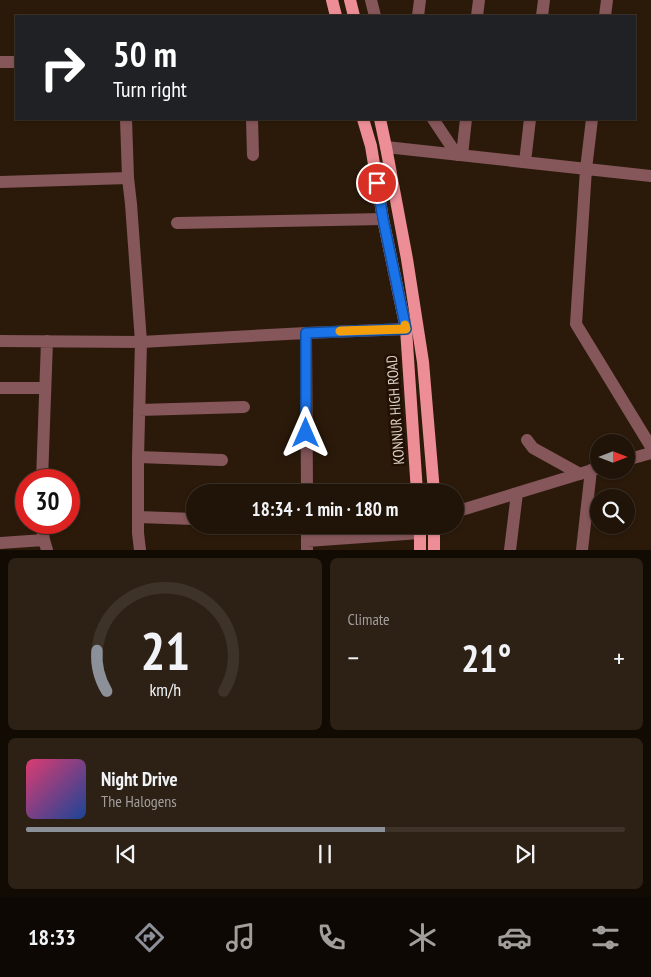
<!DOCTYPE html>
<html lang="en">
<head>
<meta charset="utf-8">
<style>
	:root { --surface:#201408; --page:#2d2116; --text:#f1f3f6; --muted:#a29e9c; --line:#3d3329; --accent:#8c9099 }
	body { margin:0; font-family:"PT Sans Narrow",sans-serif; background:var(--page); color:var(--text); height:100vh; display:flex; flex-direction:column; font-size:19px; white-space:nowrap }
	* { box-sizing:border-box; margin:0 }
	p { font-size:16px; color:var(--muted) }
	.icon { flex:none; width:28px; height:28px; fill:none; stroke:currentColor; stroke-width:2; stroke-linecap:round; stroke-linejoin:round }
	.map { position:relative; height:550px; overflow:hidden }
	.sheet { display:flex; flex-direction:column; gap:8px; padding:8px; background:#120b04; flex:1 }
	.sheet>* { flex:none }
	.guide { position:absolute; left:15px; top:15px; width:621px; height:105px; border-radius:0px; box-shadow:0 1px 4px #0004,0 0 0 1px var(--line); background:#202124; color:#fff; overflow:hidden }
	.needle { width:32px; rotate:90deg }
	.buttons { position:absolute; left:590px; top:434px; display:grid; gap:10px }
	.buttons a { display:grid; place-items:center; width:45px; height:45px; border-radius:50%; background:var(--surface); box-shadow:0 1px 4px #0004,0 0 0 1px var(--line); font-size:25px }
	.speed { position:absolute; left:15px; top:469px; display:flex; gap:10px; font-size:25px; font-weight:700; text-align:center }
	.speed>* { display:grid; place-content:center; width:65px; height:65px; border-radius:50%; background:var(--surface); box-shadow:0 1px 4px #0004,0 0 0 1px var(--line); line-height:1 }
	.speed .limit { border:8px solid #d22; background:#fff; color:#111 }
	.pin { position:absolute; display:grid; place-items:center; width:42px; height:42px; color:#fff; margin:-21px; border:2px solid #fff; border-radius:50%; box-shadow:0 1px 5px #0007 }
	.me { position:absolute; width:55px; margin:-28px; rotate:0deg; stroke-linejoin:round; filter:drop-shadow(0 0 4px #0008) }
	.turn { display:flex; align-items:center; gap:18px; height:105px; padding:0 15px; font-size:22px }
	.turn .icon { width:65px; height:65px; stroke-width:2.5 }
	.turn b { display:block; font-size:35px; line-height:42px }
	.big { font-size:38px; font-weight:600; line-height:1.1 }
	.sheet .widget { flex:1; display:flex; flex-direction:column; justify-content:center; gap:8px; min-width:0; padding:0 18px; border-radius:8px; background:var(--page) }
	.sheet .dial { align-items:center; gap:0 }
	.dial svg { height:130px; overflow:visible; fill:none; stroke:var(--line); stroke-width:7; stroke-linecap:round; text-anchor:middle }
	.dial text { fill:var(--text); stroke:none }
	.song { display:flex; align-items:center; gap:15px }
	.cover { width:60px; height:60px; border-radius:8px; background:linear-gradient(135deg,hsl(340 70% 55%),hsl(220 70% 35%)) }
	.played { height:5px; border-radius:2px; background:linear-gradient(90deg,var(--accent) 60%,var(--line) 60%) }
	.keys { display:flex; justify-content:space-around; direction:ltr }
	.heat { display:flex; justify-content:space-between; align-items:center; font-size:28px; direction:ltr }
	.sheet .tiles { flex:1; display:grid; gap:8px; grid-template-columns:1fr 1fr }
	.widget:last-child { grid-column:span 2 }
	.trip { position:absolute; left:186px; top:484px; width:278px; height:50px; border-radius:25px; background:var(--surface); box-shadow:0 1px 4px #0004,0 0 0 1px var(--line); font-weight:600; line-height:50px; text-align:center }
	.menu { display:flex; height:80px; justify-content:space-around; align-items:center; background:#0d0803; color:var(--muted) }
	.menu .icon { width:35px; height:35px }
	.menu .selected { color:var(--accent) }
	.menu b { font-size:22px; color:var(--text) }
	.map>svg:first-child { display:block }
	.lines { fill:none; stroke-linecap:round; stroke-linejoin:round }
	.minor { stroke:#85565a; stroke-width:12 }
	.major { stroke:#ed8d96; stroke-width:12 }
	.route-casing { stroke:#114b97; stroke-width:12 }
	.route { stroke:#1a73e8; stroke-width:9 }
	.slow { stroke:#f59e0b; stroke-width:9 }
	.labels { text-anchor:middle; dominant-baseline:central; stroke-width:5; stroke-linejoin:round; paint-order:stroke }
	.street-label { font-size:15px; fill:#dbcfc5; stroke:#211003 }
</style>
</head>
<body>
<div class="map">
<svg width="651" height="550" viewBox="0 0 651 550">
	<rect width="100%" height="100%" fill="#2b1a0a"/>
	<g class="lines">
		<path class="minor" d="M371,0L375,16
			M418,16L420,0
			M477,16L479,0
			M542,16L544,0
			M605,16L607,0
			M0,62H16
			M126,119L128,178L131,204L141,342L138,457V533L140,550
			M252,119L253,155
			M433,119L457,155
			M592,119L586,169L576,324L651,447
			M386,147L651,176
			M462,155L466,119
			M525,162L530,119
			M0,182L128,178
			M177,223L383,219
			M306,333L307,492
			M0,341L141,342L306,333L406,329
			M0,388H45
			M139,410L244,407
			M527,440L533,448L580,474
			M138,457L222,460
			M626,460L651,453
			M42,480L47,341
			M455,512L599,468
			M138,517L195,519
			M41,522L44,540L47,550
			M307,525V550
			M307,541L420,533
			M0,543L44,540
			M510,550L517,493
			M582,550L591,470"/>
		<path class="major" d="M332,0L336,16
			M350,0L354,16
			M363,119L371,146L383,219L406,329L417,492
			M380,119L386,147L407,259L423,362L434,492
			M420,525V550
			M434,550V525"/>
	</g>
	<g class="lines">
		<g class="route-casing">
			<path id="route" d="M306,433V333L406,329L383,219L377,183"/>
		</g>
		<use href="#route" class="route"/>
		<path class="slow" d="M340,331L406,329L405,325"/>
	</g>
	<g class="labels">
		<g class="street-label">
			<text transform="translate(395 410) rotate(-94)">KONNUR HIGH ROAD</text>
		</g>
	</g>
</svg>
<div class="buttons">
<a><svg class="needle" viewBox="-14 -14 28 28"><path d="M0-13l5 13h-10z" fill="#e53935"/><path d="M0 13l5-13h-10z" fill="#a29e9c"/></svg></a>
<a><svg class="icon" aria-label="search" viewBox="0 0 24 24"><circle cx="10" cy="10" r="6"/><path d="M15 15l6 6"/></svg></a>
</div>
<div class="speed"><div class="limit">30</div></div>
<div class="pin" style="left:377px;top:183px;background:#d93025"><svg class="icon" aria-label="arrive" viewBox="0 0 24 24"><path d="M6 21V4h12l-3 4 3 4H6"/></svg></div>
<svg class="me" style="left:306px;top:433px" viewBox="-20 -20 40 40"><path d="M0-17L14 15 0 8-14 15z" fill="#1a73e8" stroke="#fff" stroke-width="4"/></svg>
<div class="trip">18:34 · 1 min · 180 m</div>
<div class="guide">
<div class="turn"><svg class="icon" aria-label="right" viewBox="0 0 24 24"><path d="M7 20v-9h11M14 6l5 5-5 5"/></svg><div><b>50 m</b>Turn right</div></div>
</div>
</div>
<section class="sheet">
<div class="tiles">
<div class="widget dial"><svg viewBox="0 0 100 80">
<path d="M14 69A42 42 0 1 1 86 69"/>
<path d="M14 69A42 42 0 0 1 8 44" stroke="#8c9099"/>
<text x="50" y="56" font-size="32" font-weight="700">21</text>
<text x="50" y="72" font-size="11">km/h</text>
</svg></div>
<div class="widget"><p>Climate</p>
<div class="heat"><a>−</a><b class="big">21°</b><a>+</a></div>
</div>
<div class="widget">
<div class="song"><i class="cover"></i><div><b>Night Drive</b><p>The Halogens</p></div></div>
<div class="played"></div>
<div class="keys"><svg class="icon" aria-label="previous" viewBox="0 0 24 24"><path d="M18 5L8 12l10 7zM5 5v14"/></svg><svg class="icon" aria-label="pause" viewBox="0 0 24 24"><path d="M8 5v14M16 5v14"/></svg><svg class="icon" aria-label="next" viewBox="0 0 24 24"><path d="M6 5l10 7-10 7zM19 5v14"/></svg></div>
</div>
</div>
</section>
<nav class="menu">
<b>18:33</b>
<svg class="icon selected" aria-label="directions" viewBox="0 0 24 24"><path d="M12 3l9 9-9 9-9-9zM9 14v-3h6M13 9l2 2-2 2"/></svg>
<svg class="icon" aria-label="music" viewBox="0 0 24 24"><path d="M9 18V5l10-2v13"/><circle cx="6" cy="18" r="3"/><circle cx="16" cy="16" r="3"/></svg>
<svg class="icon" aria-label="phone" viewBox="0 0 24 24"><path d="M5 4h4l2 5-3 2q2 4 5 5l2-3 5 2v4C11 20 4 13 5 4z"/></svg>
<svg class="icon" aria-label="climate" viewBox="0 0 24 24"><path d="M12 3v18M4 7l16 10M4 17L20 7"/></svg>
<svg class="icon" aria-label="car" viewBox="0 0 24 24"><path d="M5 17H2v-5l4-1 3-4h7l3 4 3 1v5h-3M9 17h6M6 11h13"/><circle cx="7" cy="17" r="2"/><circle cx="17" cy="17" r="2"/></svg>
<svg class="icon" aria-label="filters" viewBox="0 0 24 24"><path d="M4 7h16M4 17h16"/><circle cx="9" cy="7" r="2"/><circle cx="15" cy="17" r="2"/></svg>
</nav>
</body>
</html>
